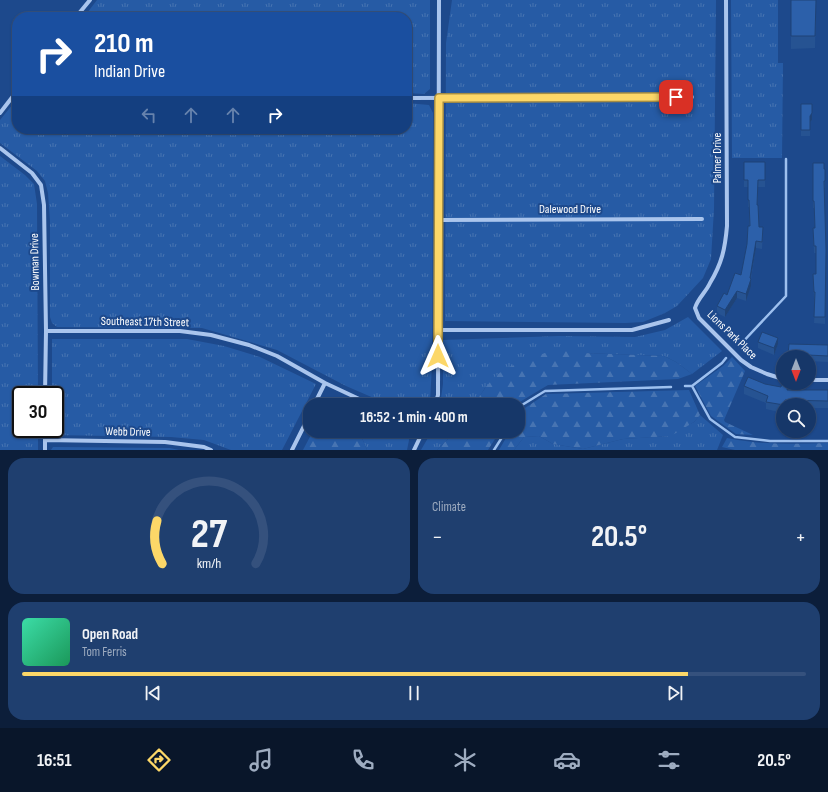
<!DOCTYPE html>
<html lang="en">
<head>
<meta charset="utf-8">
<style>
	:root { --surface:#163769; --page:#1f3f6f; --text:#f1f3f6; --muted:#9eacc0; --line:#35517d; --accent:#fcd768 }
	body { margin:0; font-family:"Sofia Sans Condensed",sans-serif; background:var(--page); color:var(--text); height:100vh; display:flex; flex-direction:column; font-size:15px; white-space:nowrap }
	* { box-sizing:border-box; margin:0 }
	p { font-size:13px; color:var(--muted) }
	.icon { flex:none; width:22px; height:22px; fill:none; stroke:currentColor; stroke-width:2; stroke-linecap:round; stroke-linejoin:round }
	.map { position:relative; height:450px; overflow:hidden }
	.drawer { display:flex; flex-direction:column; gap:8px; padding:8px; background:#0c1e3a; flex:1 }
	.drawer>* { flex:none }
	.hud { position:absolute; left:12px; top:12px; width:400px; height:122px; border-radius:16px; box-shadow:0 1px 3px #0004,0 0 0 1px var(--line); background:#1a4fa0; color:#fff; overflow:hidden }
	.needle { width:26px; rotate:180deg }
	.tools { position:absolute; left:776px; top:350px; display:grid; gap:8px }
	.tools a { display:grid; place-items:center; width:40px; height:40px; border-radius:50%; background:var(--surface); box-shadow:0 1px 3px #0004,0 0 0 1px var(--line); font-size:20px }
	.speed { position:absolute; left:12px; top:386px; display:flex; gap:8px; font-size:20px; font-weight:700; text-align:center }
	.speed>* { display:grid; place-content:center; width:52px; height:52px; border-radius:50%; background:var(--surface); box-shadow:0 1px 3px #0004,0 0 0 1px var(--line); line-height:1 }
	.speed .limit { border:2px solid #111; border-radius:6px; background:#fff; color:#111 }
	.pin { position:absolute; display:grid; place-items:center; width:34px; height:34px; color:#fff; margin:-17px; border-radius:8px; box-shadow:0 2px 6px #0006 }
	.me { position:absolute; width:44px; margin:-22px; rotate:0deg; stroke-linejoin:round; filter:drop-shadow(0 0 3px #0008) }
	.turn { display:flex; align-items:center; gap:14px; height:84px; padding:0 16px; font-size:18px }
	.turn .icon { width:52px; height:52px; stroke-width:2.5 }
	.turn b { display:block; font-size:28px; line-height:34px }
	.lanes { display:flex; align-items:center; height:38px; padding:0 16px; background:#0003; justify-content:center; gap:20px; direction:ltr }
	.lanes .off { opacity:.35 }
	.big { font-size:30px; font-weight:700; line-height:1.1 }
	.drawer .card { flex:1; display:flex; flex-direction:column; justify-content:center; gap:6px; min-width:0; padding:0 14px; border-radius:16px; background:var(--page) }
	.drawer .dial { align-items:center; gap:0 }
	.dial svg { height:104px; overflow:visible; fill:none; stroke:var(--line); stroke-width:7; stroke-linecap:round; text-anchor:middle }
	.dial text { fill:var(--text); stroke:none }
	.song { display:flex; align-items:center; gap:12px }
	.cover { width:48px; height:48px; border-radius:6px; background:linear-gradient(135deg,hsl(160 70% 55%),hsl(150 70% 35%)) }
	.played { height:4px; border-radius:2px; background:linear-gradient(90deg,var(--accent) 85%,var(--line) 85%) }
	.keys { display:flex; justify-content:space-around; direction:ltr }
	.heat { display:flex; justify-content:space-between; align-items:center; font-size:22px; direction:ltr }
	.drawer .tiles { flex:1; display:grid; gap:8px; grid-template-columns:1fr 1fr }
	.card:last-child { grid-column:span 2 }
	.trip { position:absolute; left:303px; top:398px; width:222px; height:40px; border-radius:16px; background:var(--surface); box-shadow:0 1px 3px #0004,0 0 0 1px var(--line); font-weight:700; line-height:40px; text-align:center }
	.tab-bar { display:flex; height:64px; justify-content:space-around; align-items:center; background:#09162a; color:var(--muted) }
	.tab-bar .icon { width:28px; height:28px }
	.tab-bar .active { color:var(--accent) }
	.tab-bar b { font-size:18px; color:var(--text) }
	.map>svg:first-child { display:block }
	.grass { fill:url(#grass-tufts) }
	.forest { fill:url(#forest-firs) }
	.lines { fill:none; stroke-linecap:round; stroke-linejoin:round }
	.stream { stroke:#9dc0ef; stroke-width:2.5 }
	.minor { stroke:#aac5ed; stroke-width:4 }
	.wall { fill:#265392 }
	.shaded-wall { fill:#1f4377 }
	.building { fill:#2c60aa; stroke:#1f4377 }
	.route-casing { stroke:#a48c44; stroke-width:10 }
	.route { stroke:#fcd768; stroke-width:7 }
	.labels { text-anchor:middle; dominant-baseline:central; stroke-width:4; stroke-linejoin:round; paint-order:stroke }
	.street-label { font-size:12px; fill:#fff; stroke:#1d498c }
</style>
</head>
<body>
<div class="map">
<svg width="828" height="450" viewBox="0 0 828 450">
	<defs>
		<pattern id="grass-tufts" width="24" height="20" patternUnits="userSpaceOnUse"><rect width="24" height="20" fill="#265ba5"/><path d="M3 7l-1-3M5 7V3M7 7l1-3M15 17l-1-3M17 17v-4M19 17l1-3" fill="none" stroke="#4774b2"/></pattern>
		<pattern id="forest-firs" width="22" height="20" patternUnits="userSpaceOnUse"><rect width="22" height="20" fill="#265ba5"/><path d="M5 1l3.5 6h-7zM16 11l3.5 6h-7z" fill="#4774b2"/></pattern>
	</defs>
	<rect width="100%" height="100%" fill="#1d498c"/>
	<path class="grass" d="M97,0H430V89L424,94L407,93V17H84Z
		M452,0H716L714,209L711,259L703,278L677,306L665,313L643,322L625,323L445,321L446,43Z
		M731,0H778V63H783L782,158H732Z
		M17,99V129H407V103L429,105L433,113L432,364L430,403L429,405H390L346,386L277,350L202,328L57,327L52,323L50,317V221L48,193L45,181L37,171L0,143V120Z
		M0,156L25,175L34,184L37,204L38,395H21V429H38V450H0Z
		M688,317L722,351L692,374L676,362L664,356L584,353L485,388L474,405H440L443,384V340L559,336L635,337L665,330Z
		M52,339H187L224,346L260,357L316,384L282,450H231L204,440L171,437L51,435V429H55V395H52Z
		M700,415L723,435L717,450H514L524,437L539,436L553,444L583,449L623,439L668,436L694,422Z
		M359,431H408L409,440L407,450H367Z
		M432,431H456L437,450H421Z
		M53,447L170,448L179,450H51Z"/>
	<path class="forest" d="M554,350L584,353L664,356L676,362L692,374L678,379L548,385L518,403L516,405H474C481,394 487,384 497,375C512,363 536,356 554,350Z
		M732,357L745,371L724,420L725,422L753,435L736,434L711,416L695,386L723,366Z
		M689,390L700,415L694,422L671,436L623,439L583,449L553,444L539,436L524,437L514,450H499L510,431H518V418L525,408L546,394Z
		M329,397L344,405H325Z
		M313,431H359L367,450H303Z
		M456,431H500L488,450H437Z
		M727,438C760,445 794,444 828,443V450H735L722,447Z"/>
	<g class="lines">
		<path class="stream" d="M739,346L786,296V159
			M685,386H692L722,363L726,358
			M692,386L710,419L735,437L770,441H828
			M518,412L522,405L545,391L671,387
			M494,450L506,431"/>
		<path class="minor" d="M726,0L727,226C725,249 722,263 710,283C706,292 698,298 695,308L699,318L741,360L751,367L767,374L783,379
			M76,17L90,0
			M407,98L692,97
			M0,113L17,91
			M0,148L32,173L41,185L44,205L46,331L45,395
			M439,220L702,219
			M438,330H632L669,320
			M46,331H180L211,335L249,345L277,356L325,383L372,405
			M809,380H828
			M314,405L325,383
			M435,405L438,395L439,0
			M45,440L165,442L204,447L211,450
			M45,450V429
			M292,450L310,414
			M414,450L423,431"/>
	</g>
	<path class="wall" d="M791,0H816L815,48L791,49Z
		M801,104L812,120L810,122V136H801Z
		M744,162H765V187H758L757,205L759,227H763L762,249L756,248L751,279V286L746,301L737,298L725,317L717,313V306L727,295L741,275L747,244L749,226V207H748V187H744Z
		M813,163L824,169H825V188H824L826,250L825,324L814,323L815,299H814L813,274H816V253H814L813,228H815L814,208H813Z
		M758,342L778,344L774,355L758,348Z
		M789,344L828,345V362L809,361V357H788Z
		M765,384L789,390H828V408H809V405H783V413L766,409V403L744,394V386Z"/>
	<path class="shaded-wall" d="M812,113V120L810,122V136V116Z
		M756,241V248L750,281L751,279V286L746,301V294L750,278Z
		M737,291V298L725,317V310Z
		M778,338V344L774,355V348Z"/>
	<path class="building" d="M791,0H816L815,36H791Z
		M801,104H812V113L810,116V130H801Z
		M744,162H765V180H758L757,205H758L759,227H763L762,242L756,241L750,278L751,279L746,294L737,291L725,310L717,306L724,293L727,295L735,273L741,275L747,244L748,226H750L749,200H748V180H744Z
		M813,163H824V169H825V181H824L826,250L825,317H814L815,292H814L813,274H816V246H814L813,228H815L814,201H813Z
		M762,332L778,338L774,348L758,342Z
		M789,344L828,345V356L788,354Z
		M748,377L765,384L781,387L782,382H783V383H789L787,390H828V401L785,400L784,405L766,402L768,396L744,386Z"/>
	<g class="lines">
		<g class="route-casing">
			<path id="route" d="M438,356L439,98L676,97"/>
		</g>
		<use href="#route" class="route"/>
	</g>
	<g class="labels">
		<g class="street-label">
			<text transform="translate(717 158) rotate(-90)">Palmer Drive</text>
			<text x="570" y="209">Dalewood Drive</text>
			<text transform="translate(35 262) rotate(-91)">Bowman Drive</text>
			<text transform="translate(145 322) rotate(1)">Southeast 17th Street</text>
			<text transform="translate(732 335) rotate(44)">Lions Park Place</text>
			<text transform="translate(128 432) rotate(1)">Webb Drive</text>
		</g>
	</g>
</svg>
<div class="tools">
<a><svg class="needle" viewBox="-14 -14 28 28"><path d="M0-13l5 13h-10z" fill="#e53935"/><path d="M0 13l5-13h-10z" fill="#9eacc0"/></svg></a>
<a><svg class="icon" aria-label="search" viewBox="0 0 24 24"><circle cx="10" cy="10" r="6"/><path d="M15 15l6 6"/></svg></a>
</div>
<div class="speed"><div class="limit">30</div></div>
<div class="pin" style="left:676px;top:97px;background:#d93025"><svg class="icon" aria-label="arrive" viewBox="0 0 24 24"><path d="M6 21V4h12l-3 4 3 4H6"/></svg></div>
<svg class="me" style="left:438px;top:356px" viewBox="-20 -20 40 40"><path d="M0-17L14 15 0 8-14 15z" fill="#fcd768" stroke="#fff" stroke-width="4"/></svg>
<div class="trip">16:52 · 1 min · 400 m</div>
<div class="hud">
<div class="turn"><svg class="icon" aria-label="right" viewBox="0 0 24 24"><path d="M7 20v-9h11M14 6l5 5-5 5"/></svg><div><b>210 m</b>Indian Drive</div></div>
<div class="lanes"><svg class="icon off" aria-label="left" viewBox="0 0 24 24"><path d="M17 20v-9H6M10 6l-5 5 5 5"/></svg><svg class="icon off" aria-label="ahead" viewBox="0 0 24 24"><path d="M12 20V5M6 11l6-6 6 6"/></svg><svg class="icon off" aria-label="ahead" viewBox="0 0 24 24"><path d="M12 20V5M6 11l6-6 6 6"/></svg><svg class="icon" aria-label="right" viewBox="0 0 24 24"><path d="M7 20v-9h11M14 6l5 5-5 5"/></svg></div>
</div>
</div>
<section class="drawer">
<div class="tiles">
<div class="card dial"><svg viewBox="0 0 100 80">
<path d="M14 69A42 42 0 1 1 86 69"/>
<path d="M14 69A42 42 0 0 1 10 36" stroke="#fcd768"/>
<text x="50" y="56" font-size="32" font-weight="700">27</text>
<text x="50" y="72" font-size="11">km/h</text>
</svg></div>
<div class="card"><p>Climate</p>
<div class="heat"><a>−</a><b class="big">20.5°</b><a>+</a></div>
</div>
<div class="card">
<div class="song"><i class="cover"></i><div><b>Open Road</b><p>Tom Ferris</p></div></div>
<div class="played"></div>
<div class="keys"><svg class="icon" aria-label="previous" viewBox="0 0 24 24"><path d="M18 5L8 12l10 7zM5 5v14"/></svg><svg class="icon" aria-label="pause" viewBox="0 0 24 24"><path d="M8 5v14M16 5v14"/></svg><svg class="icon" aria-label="next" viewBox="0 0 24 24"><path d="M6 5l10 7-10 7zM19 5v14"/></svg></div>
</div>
</div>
</section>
<nav class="tab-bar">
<b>16:51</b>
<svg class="icon active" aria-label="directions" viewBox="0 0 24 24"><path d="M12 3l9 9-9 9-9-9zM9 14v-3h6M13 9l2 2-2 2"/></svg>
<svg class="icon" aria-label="music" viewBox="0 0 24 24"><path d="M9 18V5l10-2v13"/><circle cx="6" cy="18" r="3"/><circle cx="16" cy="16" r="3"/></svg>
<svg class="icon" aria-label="phone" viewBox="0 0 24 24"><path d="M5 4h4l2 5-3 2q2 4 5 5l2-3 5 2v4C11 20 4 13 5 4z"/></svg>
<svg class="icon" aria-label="climate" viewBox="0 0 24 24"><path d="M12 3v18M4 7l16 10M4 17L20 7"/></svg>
<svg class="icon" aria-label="car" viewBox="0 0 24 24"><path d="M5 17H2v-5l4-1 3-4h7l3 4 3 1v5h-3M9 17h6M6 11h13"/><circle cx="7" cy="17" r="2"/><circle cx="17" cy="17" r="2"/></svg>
<svg class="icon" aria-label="filters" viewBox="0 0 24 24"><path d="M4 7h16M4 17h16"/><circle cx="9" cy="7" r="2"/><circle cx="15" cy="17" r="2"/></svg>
<b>20.5°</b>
</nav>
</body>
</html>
